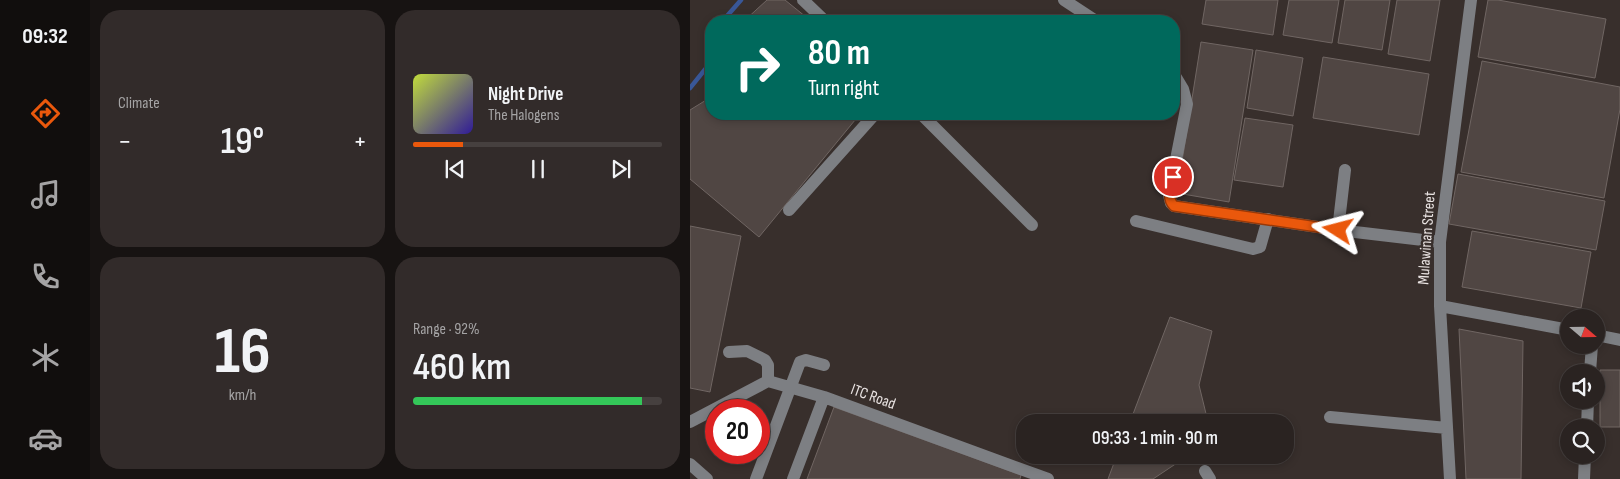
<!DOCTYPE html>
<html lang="en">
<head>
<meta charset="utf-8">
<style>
	:root { --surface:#2a2321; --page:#322b2a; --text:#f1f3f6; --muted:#a5a4a5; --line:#46403f; --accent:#ea580c }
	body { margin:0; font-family:"Sofia Sans Condensed",sans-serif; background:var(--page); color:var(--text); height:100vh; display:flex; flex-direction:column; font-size:19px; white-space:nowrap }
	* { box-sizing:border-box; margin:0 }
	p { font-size:16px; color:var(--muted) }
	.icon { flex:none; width:28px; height:28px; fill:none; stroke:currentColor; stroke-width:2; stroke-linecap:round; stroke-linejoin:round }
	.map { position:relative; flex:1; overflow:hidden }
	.drawer { display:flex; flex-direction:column; gap:10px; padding:10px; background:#171312; width:600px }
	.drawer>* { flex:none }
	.guide { position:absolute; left:15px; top:15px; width:475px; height:105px; border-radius:20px; box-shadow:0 2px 8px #0003,0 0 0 1px var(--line); background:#00695c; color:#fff; overflow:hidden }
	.needle { width:32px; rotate:110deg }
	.tools { position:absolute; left:870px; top:309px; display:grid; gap:10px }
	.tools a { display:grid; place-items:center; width:45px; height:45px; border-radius:50%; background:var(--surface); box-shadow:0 2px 8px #0003,0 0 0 1px var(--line); font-size:25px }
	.speed { position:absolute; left:15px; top:399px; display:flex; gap:10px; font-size:25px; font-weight:700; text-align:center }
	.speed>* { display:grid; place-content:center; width:65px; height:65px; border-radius:50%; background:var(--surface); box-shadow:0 2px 8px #0003,0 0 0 1px var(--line); line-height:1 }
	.speed .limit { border:8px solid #d22; background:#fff; color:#111 }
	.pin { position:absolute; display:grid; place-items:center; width:42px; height:42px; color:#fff; margin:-21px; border:2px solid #fff; border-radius:50%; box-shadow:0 1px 5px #0007 }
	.me { position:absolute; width:55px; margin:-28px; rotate:279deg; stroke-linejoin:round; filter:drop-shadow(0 0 4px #0008) }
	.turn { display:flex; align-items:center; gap:18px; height:105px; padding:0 20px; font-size:22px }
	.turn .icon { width:65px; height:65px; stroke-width:2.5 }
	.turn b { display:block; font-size:35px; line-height:42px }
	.big { font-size:38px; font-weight:600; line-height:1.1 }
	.drawer .widget { flex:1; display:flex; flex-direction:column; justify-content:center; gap:8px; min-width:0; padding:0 18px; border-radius:20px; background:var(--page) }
	.drawer .dial { align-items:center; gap:0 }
	.dial b { font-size:65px; line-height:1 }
	.song { display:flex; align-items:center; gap:15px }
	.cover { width:60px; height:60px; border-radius:8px; background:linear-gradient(135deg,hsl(70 70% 55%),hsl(250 70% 35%)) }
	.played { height:5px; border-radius:2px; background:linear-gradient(90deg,var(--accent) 20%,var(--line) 20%) }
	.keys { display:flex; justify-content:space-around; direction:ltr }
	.heat { display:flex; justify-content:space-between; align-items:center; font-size:28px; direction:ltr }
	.charge { height:8px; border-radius:4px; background:linear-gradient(90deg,#34c759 92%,var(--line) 0) }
	.drawer .tiles { flex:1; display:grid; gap:10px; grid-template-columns:repeat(2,1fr) }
	.trip { position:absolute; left:326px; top:414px; width:278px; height:50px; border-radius:20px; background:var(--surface); box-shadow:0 2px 8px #0003,0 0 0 1px var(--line); font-weight:600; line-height:50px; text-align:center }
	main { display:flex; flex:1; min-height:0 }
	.tab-bar { display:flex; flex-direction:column; width:90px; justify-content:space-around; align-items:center; background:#110e0d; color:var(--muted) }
	.tab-bar .icon { width:35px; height:35px }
	.tab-bar .selected { color:var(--accent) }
	.tab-bar b { font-size:22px; color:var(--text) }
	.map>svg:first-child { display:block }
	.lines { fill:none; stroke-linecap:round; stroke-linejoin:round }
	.stream { stroke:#395798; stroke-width:4.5 }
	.building { fill:#504643; stroke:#706663 }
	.minor { stroke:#7d7f83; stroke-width:12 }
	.route-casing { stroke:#983908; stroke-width:12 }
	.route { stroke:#ea580c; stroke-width:9 }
	.labels { text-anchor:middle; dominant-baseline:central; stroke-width:5; stroke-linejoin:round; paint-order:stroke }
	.street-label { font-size:16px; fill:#eae4e3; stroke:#382f2c }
</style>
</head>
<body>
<main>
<nav class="tab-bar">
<b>09:32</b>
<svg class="icon selected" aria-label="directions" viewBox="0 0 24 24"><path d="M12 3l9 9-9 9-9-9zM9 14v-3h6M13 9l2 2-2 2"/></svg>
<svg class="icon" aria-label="music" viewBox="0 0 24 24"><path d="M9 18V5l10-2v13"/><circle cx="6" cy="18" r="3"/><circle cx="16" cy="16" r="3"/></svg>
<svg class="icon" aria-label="phone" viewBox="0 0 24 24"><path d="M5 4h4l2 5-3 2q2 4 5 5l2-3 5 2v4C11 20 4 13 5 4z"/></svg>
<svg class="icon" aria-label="climate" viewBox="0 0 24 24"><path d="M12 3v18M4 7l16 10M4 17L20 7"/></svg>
<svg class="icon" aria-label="car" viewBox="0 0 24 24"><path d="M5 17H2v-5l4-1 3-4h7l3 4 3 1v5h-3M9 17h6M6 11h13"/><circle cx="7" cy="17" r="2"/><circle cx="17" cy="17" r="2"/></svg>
</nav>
<section class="drawer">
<div class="tiles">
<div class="widget"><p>Climate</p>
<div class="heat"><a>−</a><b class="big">19°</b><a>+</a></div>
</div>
<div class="widget">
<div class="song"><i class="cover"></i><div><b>Night Drive</b><p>The Halogens</p></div></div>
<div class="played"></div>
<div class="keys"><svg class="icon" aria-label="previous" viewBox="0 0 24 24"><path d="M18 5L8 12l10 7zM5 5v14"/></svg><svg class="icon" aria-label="pause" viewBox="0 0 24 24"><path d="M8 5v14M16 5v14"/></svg><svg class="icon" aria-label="next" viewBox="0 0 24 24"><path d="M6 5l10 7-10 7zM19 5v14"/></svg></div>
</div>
<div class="widget dial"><b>16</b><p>km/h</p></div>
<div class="widget"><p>Range · 92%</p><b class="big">460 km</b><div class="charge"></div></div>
</div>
</section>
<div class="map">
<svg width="930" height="479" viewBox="0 0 930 479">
	<rect width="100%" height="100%" fill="#382f2c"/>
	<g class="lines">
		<path class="stream" d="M35,21L37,16L51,0
			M0,88L21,62"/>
	</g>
	<path class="building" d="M77,0H95L121,21H54Z
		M516,0H588L583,35L512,24Z
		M599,0H649L642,43L593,35Z
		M655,0H700L692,50L648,43Z
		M707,0H750L740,61L698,54Z
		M798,0H808L916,19L905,78L788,57Z
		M511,42L563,50L539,202L487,193Z
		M566,50L613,58L603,116L557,108Z
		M633,57L739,74L729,135L623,118Z
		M792,61L930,87V109L914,198L771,172Z
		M21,97V114H170L69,237L0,179V110Z
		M555,118L603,125L593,187L544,180Z
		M768,174L915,201L906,250L759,224Z
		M0,226L51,236L20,392L0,388Z
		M782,231L901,252L891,308L772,287Z
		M480,317L522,331L509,385L518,422H440Z
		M769,329L833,341L831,479H776Z
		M910,370H930V427H910Z
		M144,407L331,475L330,479H117Z
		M427,455H499L463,479H418Z"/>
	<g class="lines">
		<path class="minor" d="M113,0L135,21
			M374,0L406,21
			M484,74L493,89L497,104L479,195L481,203L484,206L648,230L750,242
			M231,114L342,225
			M99,210L185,114
			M446,221L563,249L570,247L578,219
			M648,230L655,170
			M750,306L879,330
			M906,335L930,340
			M39,352L57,351L75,360L78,365V381
			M900,372L902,345
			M640,417L757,428
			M0,422L78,381L134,397L358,479
			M897,428L898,400
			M0,464L17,479
			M515,471L520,479
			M66,479L110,362L116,360L134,365
			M103,479L134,397
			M760,479L750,306V242L781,0
			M894,479L895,455"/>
	</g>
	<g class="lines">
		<g class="route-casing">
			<path id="route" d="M483,177C481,187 476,198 484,206L648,230"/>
		</g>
		<use href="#route" class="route"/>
	</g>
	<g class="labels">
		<g class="street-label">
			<text transform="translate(737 238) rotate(-86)">Mulawinan Street</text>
			<text transform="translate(183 397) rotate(20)">ITC Road</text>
		</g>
	</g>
</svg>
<div class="tools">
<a><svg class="needle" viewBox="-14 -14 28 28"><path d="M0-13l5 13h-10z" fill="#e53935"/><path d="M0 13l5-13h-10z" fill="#a5a4a5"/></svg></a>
<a><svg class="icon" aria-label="sound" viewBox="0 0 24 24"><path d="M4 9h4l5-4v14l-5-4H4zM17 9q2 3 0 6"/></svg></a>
<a><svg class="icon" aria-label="search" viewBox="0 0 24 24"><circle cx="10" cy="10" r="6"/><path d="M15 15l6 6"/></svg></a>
</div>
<div class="speed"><div class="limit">20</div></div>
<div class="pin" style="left:483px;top:177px;background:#d93025"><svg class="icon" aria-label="arrive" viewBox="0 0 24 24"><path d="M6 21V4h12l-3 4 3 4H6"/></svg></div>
<svg class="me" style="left:648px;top:230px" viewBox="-20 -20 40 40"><path d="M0-17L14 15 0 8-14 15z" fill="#ea580c" stroke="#fff" stroke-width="4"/></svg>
<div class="trip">09:33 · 1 min · 90 m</div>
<div class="guide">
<div class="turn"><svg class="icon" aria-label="right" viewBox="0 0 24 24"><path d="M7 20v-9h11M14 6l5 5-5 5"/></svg><div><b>80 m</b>Turn right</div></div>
</div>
</div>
</main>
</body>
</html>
